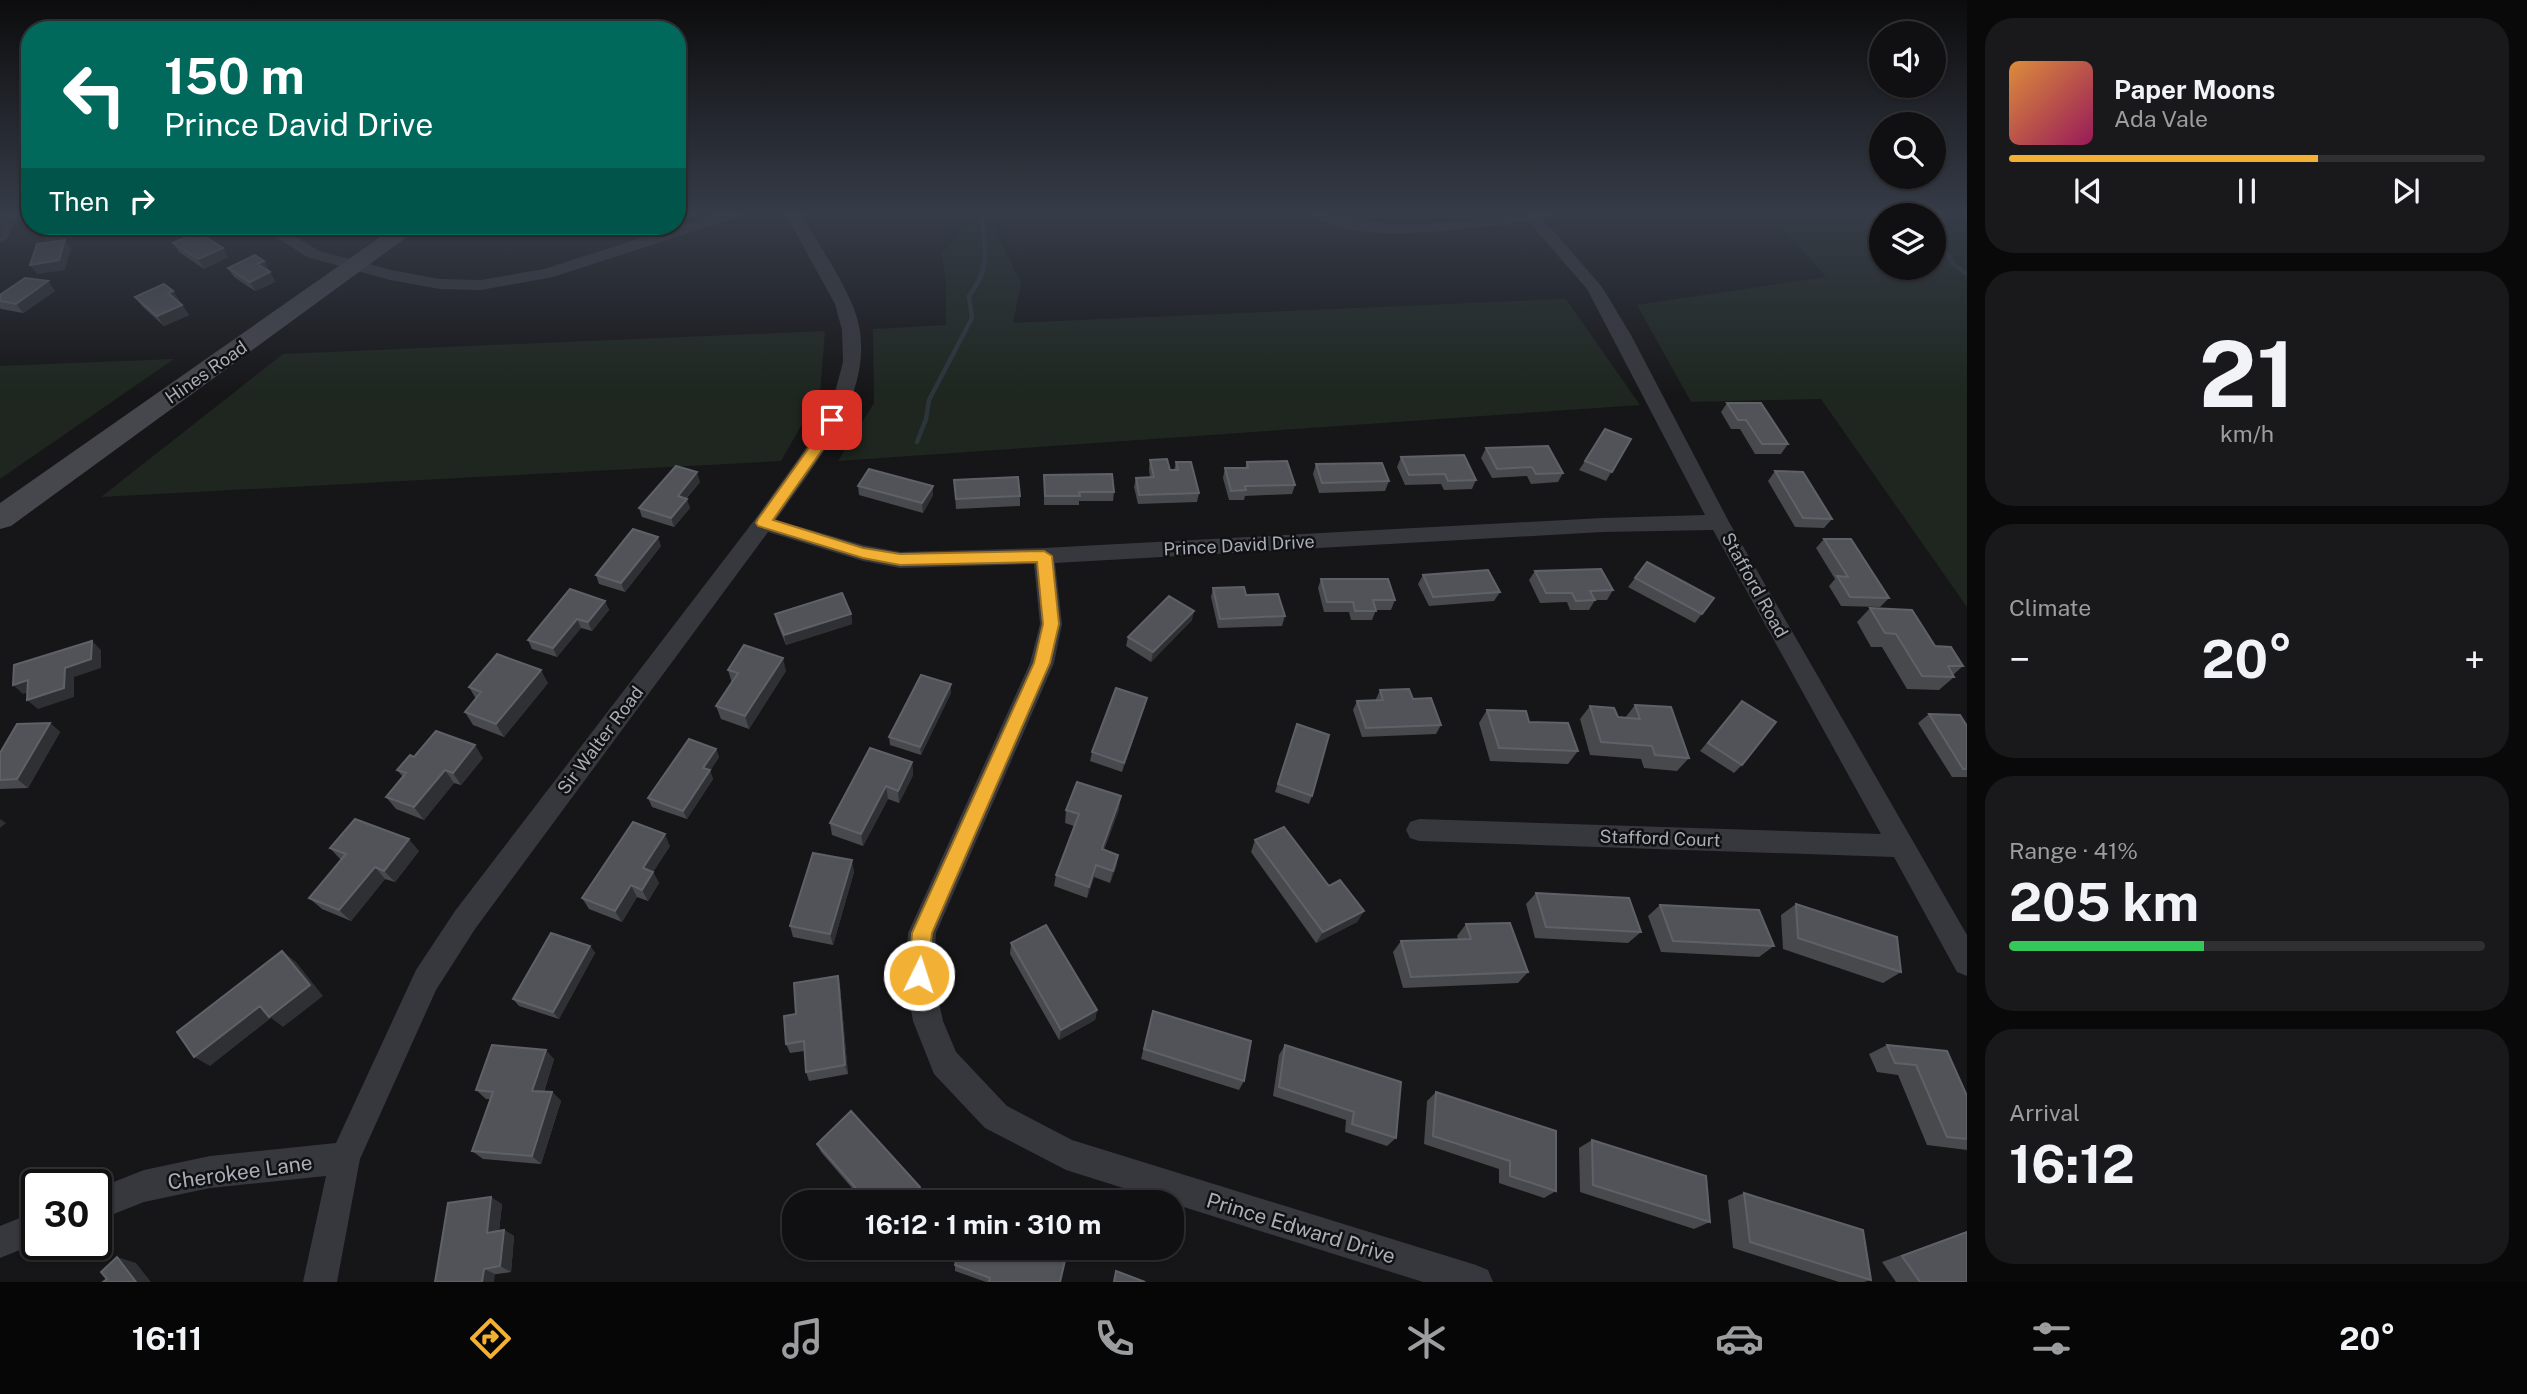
<!DOCTYPE html>
<html lang="en">
<head>
<meta charset="utf-8">
<style>
	:root { --surface:#101012; --page:#19191b; --text:#f1f3f6; --muted:#9c9d9f; --line:#303032; --accent:#f2b134 }
	body { margin:0; font-family:"Public Sans",sans-serif; background:var(--page); color:var(--text); height:100vh; display:flex; flex-direction:column; font-size:26px; white-space:nowrap }
	* { box-sizing:border-box; margin:0 }
	p { font-size:23px; color:var(--muted) }
	.icon { flex:none; width:38px; height:38px; fill:none; stroke:currentColor; stroke-width:2; stroke-linecap:round; stroke-linejoin:round }
	.map { position:relative; flex:1; overflow:hidden }
	.sheet { display:flex; flex-direction:column; gap:18px; padding:18px; background:#09090a; width:560px }
	.sheet>* { flex:none }
	.banner { position:absolute; left:21px; top:21px; width:665px; height:214px; border-radius:28px; box-shadow:0 2px 5px #0004,0 0 0 2px var(--line); background:#00695c; color:#fff; overflow:hidden }
	.tools { position:absolute; left:1869px; top:21px; display:grid; gap:14px }
	.tools a { display:grid; place-items:center; width:77px; height:77px; border-radius:50%; background:var(--surface); box-shadow:0 2px 5px #0004,0 0 0 2px var(--line); font-size:35px }
	.speed { position:absolute; left:21px; top:1169px; display:flex; gap:14px; font-size:35px; font-weight:700; text-align:center }
	.speed>* { display:grid; place-content:center; width:91px; height:91px; border-radius:50%; background:var(--surface); box-shadow:0 2px 5px #0004,0 0 0 2px var(--line); line-height:1 }
	.speed .limit { border:4px solid #111; border-radius:10px; background:#fff; color:#111 }
	.pin { position:absolute; display:grid; place-items:center; width:60px; height:60px; color:#fff; margin:-30px; border-radius:14px; box-shadow:0 4px 10px #0006 }
	.me { position:absolute; width:77px; margin:-38px; rotate:4deg; stroke-linejoin:round; filter:drop-shadow(0 0 5px #0008) }
	.turn { display:flex; align-items:center; gap:24px; height:147px; padding:0 28px; font-size:32px }
	.turn .icon { width:91px; height:91px; stroke-width:2.5 }
	.turn b { display:block; font-size:49px; line-height:60px }
	.then { display:flex; align-items:center; height:66px; padding:0 28px; background:#0003; gap:14px; font-size:26px }
	.big { font-size:52px; font-weight:700; line-height:1.1 }
	.sheet .card { flex:1; display:flex; flex-direction:column; justify-content:center; gap:10px; min-width:0; padding:0 24px; border-radius:28px; background:var(--page) }
	.sheet .dial { align-items:center; gap:0 }
	.dial b { font-size:91px; line-height:1 }
	.song { display:flex; align-items:center; gap:21px }
	.cover { width:84px; height:84px; border-radius:10px; background:linear-gradient(135deg,hsl(30 70% 55%),hsl(330 70% 35%)) }
	.played { height:7px; border-radius:4px; background:linear-gradient(90deg,var(--accent) 65%,var(--line) 65%) }
	.keys { display:flex; justify-content:space-around; direction:ltr }
	.heat { display:flex; justify-content:space-between; align-items:center; font-size:38px; direction:ltr }
	.charge { height:10px; border-radius:5px; background:linear-gradient(90deg,#34c759 41%,var(--line) 0) }
	.trip { position:absolute; left:782px; top:1190px; width:402px; height:70px; border-radius:28px; background:var(--surface); box-shadow:0 2px 5px #0004,0 0 0 2px var(--line); font-weight:700; line-height:70px; text-align:center }
	.menu { display:flex; height:112px; justify-content:space-around; align-items:center; background:#060607; color:var(--muted) }
	.menu .icon { width:49px; height:49px }
	.menu .selected { color:var(--accent) }
	.menu b { font-size:32px; color:var(--text) }
	main { display:flex; flex:1; min-height:0 }
	.map>svg:first-child { display:block }
	.green { fill:#1e261f }
	.lines { fill:none; stroke-linecap:round; stroke-linejoin:round }
	.stream { stroke:#2c353c; stroke-width:4.5 }
	.street { fill:#37383d; fill-rule:evenodd }
	.secondary { fill:#45474d; fill-rule:evenodd }
	.wall { fill:#47494d }
	.shaded-wall { fill:#2f3033 }
	.building { fill:#525359; stroke:#5f6168; stroke-width:2 }
	.route { fill:#f2b134; stroke:#9d7322; stroke-width:2 }
	.labels { text-anchor:middle; dominant-baseline:central; stroke-width:5; stroke-linejoin:round; paint-order:stroke }
	.street-label { font-size:18px; fill:#a8adb8; stroke:#111113 }
	.near-street-label { font-size:21px; fill:#a8adb8; stroke:#111113 }
</style>
</head>
<body>
<main>
<div class="map">
<svg width="1967" height="1282" viewBox="0 0 1967 1282">
	<rect width="100%" height="100%" fill="#161618"/>
	<path class="green" d="M1772,215H1881V268H1934V215H1967V607L1821,399L1691,402L1637,305L1826,277Z
		M971,222L993,226L1021,283L1013,323L1566,299L1640,405L838,461L874,403L873,329L946,325V285L942,253Z
		M825,331L820,393L781,461L101,497L283,354Z
		M174,359L0,479V366Z"/>
	<g class="lines">
		<path class="stream" d="M1934,231L1953,264L1967,274
			M917,442L926,419L929,400L972,318L969,296C990,268 986,254 982,221"/>
		<path class="street" d="M1,215H17L8,238L0,243Z
			M713,215H738L735,218L553,277L481,290L440,289L390,280L307,257L259,226H278L319,251L391,270L440,279L481,280L544,269Z
			M786,215H802C818,244 839,273 852,304C886,382 818,459 776,520L863,545L900,552L1044,548L1602,518L1705,515L1587,289L1528,221C1482,227 1351,248 1315,215C1345,215 1373,224 1402,224C1452,225 1500,215 1550,215L1543,219L1602,287L1631,335L1729,522L1967,935V976L1957,972L1894,857L1419,841L1410,838L1406,830L1410,822L1419,819L1881,834L1713,530L1602,532L1055,563L1062,624L1054,663L936,933L933,975L943,1021L956,1052L1007,1106L1072,1140L1476,1265L1488,1270L1493,1282H1423L1066,1170L985,1128L934,1074L913,1021L905,975L908,933L1030,663L1040,624L1034,564L900,568L863,561L768,532L475,929L436,990L360,1159L337,1282H303L326,1176L210,1188L144,1202L96,1221V1189L144,1170L210,1156L336,1143L416,970L455,911L756,518L813,438L833,400L843,362L842,330L835,304Z
			M37,1211V1243L0,1258V1226Z"/>
		<path class="secondary" d="M396,226H422L11,526L0,529V503Z"/>
	</g>
	<path class="wall" d="M181,226H215L216,229L199,233L228,257L204,269L179,252L173,243L193,234L187,236Z
		M333,226H357L351,230Z
		M264,261L269,270L267,271L270,272L275,282L255,291L234,277L228,268Z
		M48,281L55,291L23,313L1,309L0,308V295Z
		M135,297L179,300L177,301L182,305L189,315L164,326L142,306Z
		M1727,403L1788,444L1781,454H1755L1740,429H1731L1721,412Z
		M1631,439L1606,481L1579,470L1585,461Z
		M1486,448L1563,473L1558,482L1531,484L1527,476L1492,478L1481,458Z
		M1401,457L1476,480L1472,489L1444,490L1441,484L1405,485L1397,467Z
		M1150,460L1170,470H1174L1176,462L1199,493L1197,502L1138,504L1134,487L1136,478L1150,477L1149,469Z
		M1247,462L1295,485L1292,494L1245,496L1244,500H1229L1223,478L1225,468H1245Z
		M1316,464L1389,481L1385,491L1319,493L1313,474Z
		M1775,471L1832,519L1824,528L1795,527L1768,481Z
		M1044,475L1114,492L1113,501H1079V505H1044Z
		M954,480L1020,496V506L956,509Z
		M700,482L686,499L690,508L674,527L642,517L639,508Z
		M858,486H933V495L923,513L859,495Z
		M1824,539L1889,598L1880,607L1841,606L1829,586L1835,579L1816,548Z
		M661,546L625,592L599,584L596,575Z
		M1535,571L1613,590L1607,600H1595L1589,610H1570L1567,602L1540,603L1529,580Z
		M1423,575L1500,592L1494,601L1429,606L1418,584Z
		M1635,578L1714,598L1695,623L1628,587Z
		M1321,579L1395,600L1391,610H1376L1372,620H1351L1349,612H1324L1318,588Z
		M1213,588L1246,595L1285,616L1282,626L1218,628L1211,597Z
		M605,601L609,610L592,631L581,628L557,657L532,649L528,640Z
		M1870,608L1935,646L1963,666L1953,675L1954,677L1939,690L1907,689L1882,647H1871L1857,622Z
		M775,614H851L852,624L786,645L777,623Z
		M1192,620L1151,662L1126,646L1128,637Z
		M728,670L786,671L749,729L721,719L716,706L732,683Z
		M548,683L504,737L473,725L465,712L476,699L469,687Z
		M951,684V693L921,755L890,745L889,737Z
		M1380,690L1441,725L1436,734L1362,737L1353,710L1357,701L1376,700V699Z
		M1742,701V765L1734,773L1700,751Z
		M1635,705L1689,758L1677,771L1644,768L1641,759L1590,755L1580,719L1590,706L1618,717L1625,718Z
		M1145,706L1122,772L1090,761L1092,752Z
		M1487,710L1529,722L1578,751L1568,764L1490,761L1479,723Z
		M1929,714L1967,726V777H1952L1918,723Z
		M50,723L60,732L28,788L0,789V753Z
		M1297,724L1312,796L1309,804L1275,792Z
		M716,749L719,757L710,771L713,779L687,819L652,807L648,798Z
		M414,757L483,758L461,785L454,783L424,820L396,809L386,797L403,777L397,770Z
		M912,762L913,775L899,803L888,799L863,846L832,835L830,823Z
		M1119,809L1104,850L1118,855L1116,867L1110,883L1094,877L1087,898L1054,886L1056,875L1074,826L1065,823L1066,810Z
		M1255,840L1329,886L1364,911L1357,922L1316,943L1251,852Z
		M670,846L653,872L659,883L648,901L637,897L622,922L589,909L582,898Z
		M330,848L419,851L395,882L385,879L351,921L322,909L309,898L341,860Z
		M854,872L833,945L793,937L790,926Z
		M1536,893L1641,932L1628,943L1535,938L1526,904Z
		M1796,904L1901,972L1883,983L1783,949L1781,915Z
		M1660,905L1774,946L1759,957L1661,952L1648,916Z
		M1466,924L1528,972L1518,983L1403,988L1393,952L1401,941L1458,939L1457,936Z
		M1011,943L1097,1010L1095,1020L1059,1040L1010,954Z
		M590,946L595,953L559,1019L519,1006L513,999Z
		M838,976L840,986L848,1074L809,1081L806,1072L804,1051L790,1053L786,1044L796,1014Z
		M1153,1011L1244,1081L1239,1090L1141,1059Z
		M1285,1045L1396,1138L1387,1146L1345,1132L1346,1120L1273,1096L1279,1055Z
		M1887,1045L1967,1096V1150L1927,1145L1898,1075L1877,1072L1869,1054Z
		M554,1059L544,1092H552L561,1101L541,1164L483,1159L472,1151L490,1099H486L476,1090Z
		M1436,1092L1556,1191L1544,1198L1499,1183V1169L1424,1144L1427,1101Z
		M1592,1140L1710,1222L1694,1229L1580,1192L1579,1148Z
		M817,1144L921,1195L914,1202H864L821,1152Z
		M1744,1193L1871,1280L1864,1282H1839L1733,1248L1728,1200Z
		M502,1204L499,1231L504,1230L514,1236L511,1272L435,1282Z
		M1967,1231V1282H1896L1882,1262Z
		M955,1265L1060,1282H986L955,1271Z"/>
	<path class="shaded-wall" d="M69,226H80L75,237L47,241L40,232Z
		M185,226H215L216,229L187,236L181,227Z
		M348,226H357L351,230Z
		M65,240L71,249L65,270L37,274L30,265Z
		M223,248L228,257L204,269L198,259Z
		M264,261L269,270L262,273L257,264Z
		M270,272L275,282L255,291L250,282Z
		M48,281L55,291L23,313L16,304Z
		M173,291L179,300L174,302L168,293Z
		M182,305L189,315L164,326L157,316Z
		M697,472L700,482L680,505L678,496Z
		M933,486V495L923,513L922,503Z
		M687,499L690,508L674,527L671,518Z
		M658,537L661,546L625,592L621,583Z
		M605,601L609,610L592,631L588,622Z
		M1194,611L1192,620L1151,662L1153,652Z
		M851,614L852,624L786,645L784,635Z
		M577,619L581,628L557,657L553,648Z
		M92,641L101,650V668L74,677V697L38,709L27,700L65,668Z
		M783,658L786,671L749,729L745,716Z
		M541,670L548,683L504,737L496,724Z
		M28,680L39,689L23,694L13,685Z
		M951,684V693L921,755L920,747Z
		M1147,698L1145,706L1122,772L1124,763Z
		M50,723L60,732L28,788L17,779Z
		M475,745L483,758L461,785L453,773Z
		M716,749L719,757L710,771L713,779L687,819L683,811L703,768Z
		M912,762L913,775L899,803L898,791Z
		M445,770L454,783L424,820L414,807Z
		M886,786L888,799L863,846L861,834Z
		M1121,796L1119,809L1100,861L1102,849Z
		M0,819L6,823L0,828Z
		M665,834L670,846L653,872L659,883L648,901L642,890L643,868Z
		M409,839L419,851L395,882L384,871Z
		M1118,855L1116,867L1110,883L1113,871Z
		M852,860L854,872L833,945L830,934Z
		M1096,865L1094,877L1087,898L1089,887Z
		M375,867L385,879L351,921L339,910Z
		M631,885L637,897L622,922L615,911Z
		M1364,911L1357,922L1316,943L1323,932Z
		M590,946L595,953L559,1019L553,1012Z
		M282,951L296,962L323,996L283,1027L271,1018L210,1066L194,1057Z
		M838,976L840,986L848,1074L845,1065Z
		M1097,1010L1095,1020L1059,1040L1061,1030Z
		M546,1050L554,1059L541,1100L532,1091Z
		M552,1092L561,1101L541,1164L532,1156Z
		M920,1187L921,1195L914,1202H906Z
		M491,1197L502,1204L498,1239L487,1233Z
		M504,1230L514,1236L511,1272L500,1266Z
		M117,1257L136,1263L151,1282H136Z
		M484,1269L495,1274L494,1282H482Z"/>
	<path class="building" d="M43,226H69L68,228L40,232Z
		M198,232L223,248L198,259L173,243Z
		M65,240L59,260L30,265L37,244Z
		M255,255L264,261L257,264L270,272L250,282L228,268Z
		M25,278L48,281L16,304L0,301V295Z
		M164,284L173,291L168,293L182,305L157,316L135,297Z
		M1727,403H1761L1788,444H1762L1746,420H1738Z
		M1605,429L1631,439L1612,472L1585,461Z
		M1548,446L1563,473L1536,474L1532,467L1497,469L1486,448Z
		M1464,455L1476,480L1448,481L1445,474L1409,475L1401,457Z
		M1167,459L1170,470H1178L1176,462H1191L1199,493L1139,495L1136,478L1154,477L1150,460Z
		M1287,461L1295,485L1245,486L1246,490L1231,491L1225,468H1248L1247,462Z
		M1382,463L1389,481L1322,483L1316,464Z
		M676,466L697,472L678,496L687,499L671,518L639,508Z
		M869,469L933,486L922,503L858,486Z
		M1775,471L1803,472L1832,519L1803,518Z
		M1112,474L1114,492H1079L1080,496H1045L1044,475Z
		M1018,477L1020,496L956,499L954,480Z
		M633,529L658,537L621,583L596,575Z
		M1824,539H1851L1889,598L1850,597L1837,576L1848,577Z
		M1647,562L1714,598L1702,614L1635,578Z
		M1601,569L1613,590L1590,591L1595,600L1576,601L1572,593H1546L1535,571Z
		M1488,570L1500,592L1433,597L1423,575Z
		M1321,579H1388L1395,600H1373L1376,611H1355L1353,602H1327Z
		M1244,587L1246,595L1278,594L1285,616L1220,619L1213,588Z
		M570,589L605,601L588,622L577,619L553,648L528,640Z
		M842,593L851,614L784,635L775,614Z
		M1169,596L1194,611L1153,652L1128,637Z
		M1870,608L1912,610L1935,646L1951,647L1963,666H1948L1954,677L1922,676L1896,634L1885,633Z
		M92,641L91,659L65,668L64,688L27,700L28,680L13,685L14,665Z
		M744,645L783,658L745,716L716,706L738,673L728,670Z
		M497,654L541,670L496,724L465,712L481,692L469,687Z
		M921,675L951,684L920,747L889,737Z
		M1116,688L1147,698L1124,763L1092,752Z
		M1409,689L1413,699L1431,698L1441,725L1366,728L1357,701L1383,700L1380,690Z
		M1742,701L1776,722L1742,765L1708,743Z
		M1635,705L1671,707L1689,758L1655,755L1652,746L1601,742L1590,706L1614,708L1618,717L1640,719Z
		M1487,710L1526,711L1529,722L1568,723L1578,751L1499,748Z
		M1929,714L1960,715L1967,726V769H1963Z
		M50,723L17,779L0,780V753L17,724Z
		M1297,724L1329,735L1312,796L1278,784Z
		M436,731L475,745L453,773L445,770L414,807L386,797L406,773L397,770L410,755L414,757Z
		M689,739L716,749L703,768L710,770L683,811L648,798Z
		M870,748L912,762L898,791L886,786L861,834L830,823Z
		M1077,782L1121,796L1102,849L1118,855L1113,871L1096,865L1089,887L1056,875L1079,814L1066,810Z
		M355,819L409,839L384,871L375,867L339,910L309,898L346,854L330,848Z
		M633,822L665,834L643,868L653,872L642,890L631,885L615,911L582,898Z
		M1284,827L1329,886L1340,880L1364,911L1323,932L1255,840Z
		M813,853L852,860L830,934L790,926Z
		M1536,893L1629,898L1641,932L1546,927Z
		M1796,904L1897,937L1901,972L1798,938Z
		M1660,905L1759,910L1774,946L1673,941Z
		M1510,923L1528,972L1411,977L1401,941L1471,939L1466,924Z
		M1046,925L1097,1010L1061,1030L1011,943Z
		M551,933L590,946L553,1012L513,999Z
		M282,951L310,985L269,1017L260,1006L194,1057L177,1032Z
		M838,976L845,1065L806,1072L804,1041L786,1044L784,1016L796,1014L794,983Z
		M1153,1011L1251,1041L1244,1081L1144,1049Z
		M492,1045L546,1050L532,1091L552,1092L532,1156L472,1151L493,1092L476,1090Z
		M1285,1045L1401,1082L1396,1138L1352,1124L1354,1112L1279,1087Z
		M1887,1045L1947,1051L1967,1096V1139L1947,1137L1916,1065L1895,1063Z
		M1436,1092L1556,1131V1191L1510,1176V1161L1433,1136Z
		M851,1111L920,1187L906,1202H868L817,1144Z
		M1592,1140L1706,1176L1710,1222L1593,1185Z
		M1744,1193L1863,1230L1871,1280L1750,1242Z
		M491,1197L487,1233L504,1230L500,1266L484,1269L482,1282H435L448,1203Z
		M1967,1232V1282H1920L1902,1256Z
		M960,1248H1056L1067,1252L1060,1282H989L990,1278L955,1265Z
		M117,1257L136,1282H103L107,1279L101,1272Z
		M1116,1271L1145,1282H1114Z"/>
	<linearGradient id="sky" x2="0" y2="1"><stop stop-color="#0c0c0d"/><stop offset="0.54" stop-color="#363c48"/><stop offset="1" stop-color="#363c48" stop-opacity="0"/></linearGradient>
	<rect width="1967" height="395" fill="url(#sky)"/>
	<path class="route" d="M832,416L839,420L827,443L773,520L863,548L900,554L1044,551L1052,556L1059,624L1050,663L932,933L926,982L919,985L912,982L909,975L912,933L1034,663L1043,624L1037,562L900,565L863,558L758,526L756,523L758,519L816,438L827,417Z"/>
	<g class="labels">
		<g class="street-label">
			<text transform="translate(206 372) rotate(-35)">Hines Road</text>
			<text transform="translate(1239 545) rotate(-3)">Prince David Drive</text>
			<text transform="translate(1755 585) rotate(61)">Stafford Road</text>
			<text transform="translate(600 740) rotate(-53)">Sir Walter Road</text>
			<text transform="translate(1660 838) rotate(2)">Stafford Court</text>
		</g>
		<g class="near-street-label">
			<text transform="translate(240 1172) rotate(-8)">Cherokee Lane</text>
			<text transform="translate(1301 1228) rotate(17)">Prince Edward Drive</text>
		</g>
	</g>
</svg>
<div class="tools">
<a><svg class="icon" aria-label="sound" viewBox="0 0 24 24"><path d="M4 9h4l5-4v14l-5-4H4zM17 9q2 3 0 6"/></svg></a>
<a><svg class="icon" aria-label="search" viewBox="0 0 24 24"><circle cx="10" cy="10" r="6"/><path d="M15 15l6 6"/></svg></a>
<a><svg class="icon" aria-label="layers" viewBox="0 0 24 24"><path d="M12 4l9 5-9 5-9-5zM3 14l9 5 9-5"/></svg></a>
</div>
<div class="speed"><div class="limit">30</div></div>
<div class="pin" style="left:832px;top:420px;background:#d93025"><svg class="icon" aria-label="arrive" viewBox="0 0 24 24"><path d="M6 21V4h12l-3 4 3 4H6"/></svg></div>
<svg class="me" style="left:919px;top:975px" viewBox="-20 -20 40 40"><circle r="17" fill="#f2b134" stroke="#fff" stroke-width="3"/><path d="M0-11L8 9 0 5-8 9z" fill="#fff"/></svg>
<div class="trip">16:12 · 1 min · 310 m</div>
<div class="banner">
<div class="turn"><svg class="icon" aria-label="left" viewBox="0 0 24 24"><path d="M17 20v-9H6M10 6l-5 5 5 5"/></svg><div><b>150 m</b>Prince David Drive</div></div>
<div class="then">Then<svg class="icon" aria-label="right" viewBox="0 0 24 24"><path d="M7 20v-9h11M14 6l5 5-5 5"/></svg></div>
</div>
</div>
<section class="sheet">
<div class="card">
<div class="song"><i class="cover"></i><div><b>Paper Moons</b><p>Ada Vale</p></div></div>
<div class="played"></div>
<div class="keys"><svg class="icon" aria-label="previous" viewBox="0 0 24 24"><path d="M18 5L8 12l10 7zM5 5v14"/></svg><svg class="icon" aria-label="pause" viewBox="0 0 24 24"><path d="M8 5v14M16 5v14"/></svg><svg class="icon" aria-label="next" viewBox="0 0 24 24"><path d="M6 5l10 7-10 7zM19 5v14"/></svg></div>
</div>
<div class="card dial"><b>21</b><p>km/h</p></div>
<div class="card"><p>Climate</p>
<div class="heat"><a>−</a><b class="big">20°</b><a>+</a></div>
</div>
<div class="card"><p>Range · 41%</p><b class="big">205 km</b><div class="charge"></div></div>
<div class="card"><p>Arrival</p><b class="big">16:12</b></div>
</section>
</main>
<nav class="menu">
<b>16:11</b>
<svg class="icon selected" aria-label="directions" viewBox="0 0 24 24"><path d="M12 3l9 9-9 9-9-9zM9 14v-3h6M13 9l2 2-2 2"/></svg>
<svg class="icon" aria-label="music" viewBox="0 0 24 24"><path d="M9 18V5l10-2v13"/><circle cx="6" cy="18" r="3"/><circle cx="16" cy="16" r="3"/></svg>
<svg class="icon" aria-label="phone" viewBox="0 0 24 24"><path d="M5 4h4l2 5-3 2q2 4 5 5l2-3 5 2v4C11 20 4 13 5 4z"/></svg>
<svg class="icon" aria-label="climate" viewBox="0 0 24 24"><path d="M12 3v18M4 7l16 10M4 17L20 7"/></svg>
<svg class="icon" aria-label="car" viewBox="0 0 24 24"><path d="M5 17H2v-5l4-1 3-4h7l3 4 3 1v5h-3M9 17h6M6 11h13"/><circle cx="7" cy="17" r="2"/><circle cx="17" cy="17" r="2"/></svg>
<svg class="icon" aria-label="filters" viewBox="0 0 24 24"><path d="M4 7h16M4 17h16"/><circle cx="9" cy="7" r="2"/><circle cx="15" cy="17" r="2"/></svg>
<b>20°</b>
</nav>
</body>
</html>
